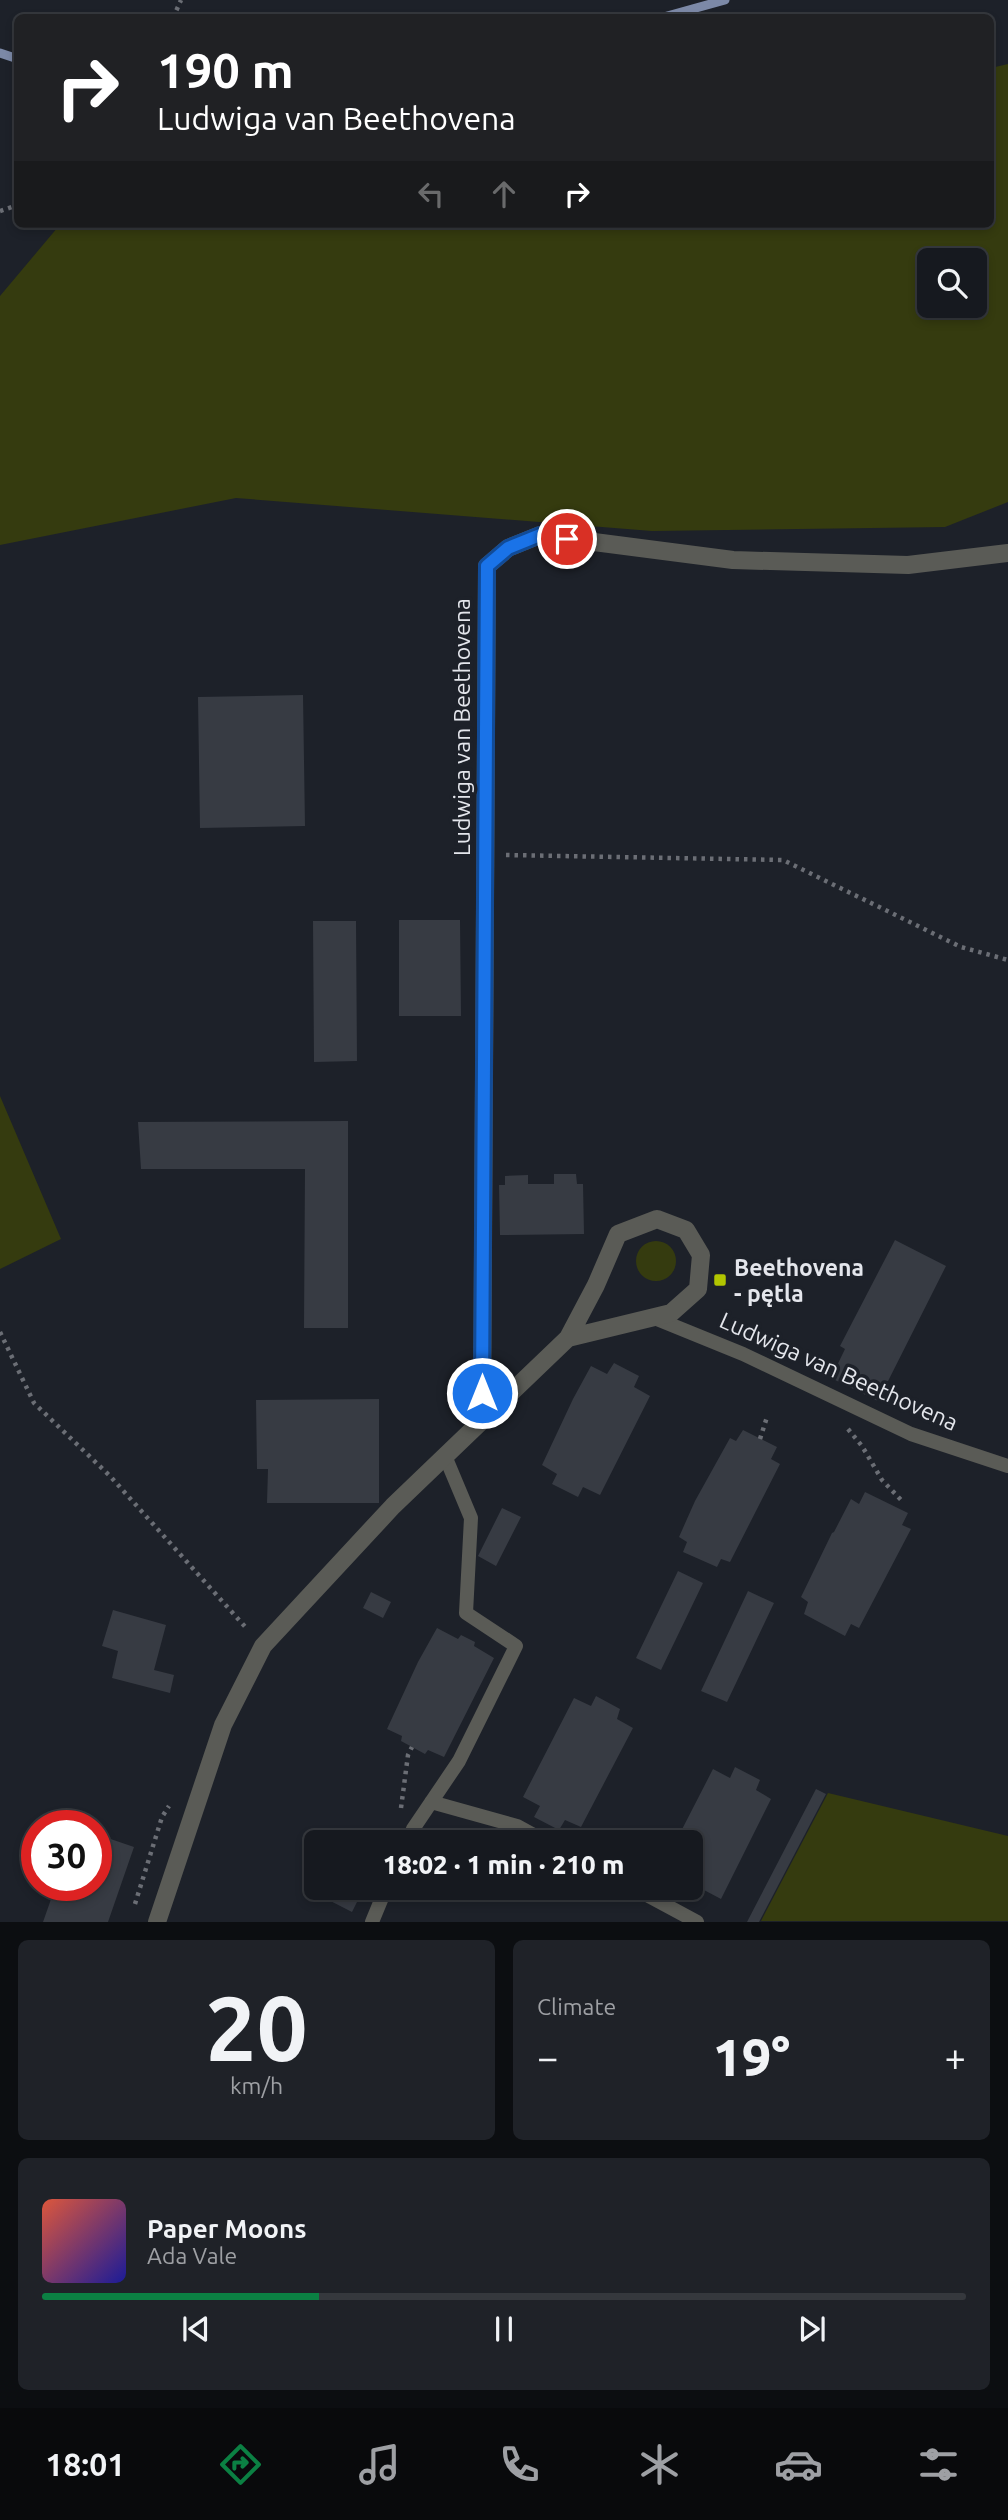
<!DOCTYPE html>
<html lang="en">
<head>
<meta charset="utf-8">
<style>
	:root { --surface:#16191f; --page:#1f2228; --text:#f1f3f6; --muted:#9ea0a4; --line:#35383d; --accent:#0b8043 }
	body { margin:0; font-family:Ubuntu,sans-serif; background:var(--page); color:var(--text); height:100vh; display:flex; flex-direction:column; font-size:26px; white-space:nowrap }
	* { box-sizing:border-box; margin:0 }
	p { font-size:23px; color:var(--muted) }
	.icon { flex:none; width:38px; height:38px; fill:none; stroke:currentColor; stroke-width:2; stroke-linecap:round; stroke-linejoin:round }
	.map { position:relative; height:1922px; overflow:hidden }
	.drawer { display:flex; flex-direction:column; gap:18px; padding:18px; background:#0c0e11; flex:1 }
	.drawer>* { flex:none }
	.banner { position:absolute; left:14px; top:14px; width:980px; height:214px; border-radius:10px; box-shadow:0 4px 10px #0003,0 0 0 2px var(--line); background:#202124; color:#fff; overflow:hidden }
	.buttons { position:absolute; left:917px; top:248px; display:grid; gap:14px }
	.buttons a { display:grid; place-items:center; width:70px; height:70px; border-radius:10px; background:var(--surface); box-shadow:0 4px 10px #0003,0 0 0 2px var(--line); font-size:35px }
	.speed { position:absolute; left:21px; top:1810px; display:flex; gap:14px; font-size:35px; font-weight:700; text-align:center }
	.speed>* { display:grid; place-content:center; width:91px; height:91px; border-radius:50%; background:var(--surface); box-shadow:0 4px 10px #0003,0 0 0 2px var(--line); line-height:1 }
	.speed .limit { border:10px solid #d22; background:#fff; color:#111 }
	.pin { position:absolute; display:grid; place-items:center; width:60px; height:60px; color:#fff; margin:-30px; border:4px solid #fff; border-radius:50%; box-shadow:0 2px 7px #0007 }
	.me { position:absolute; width:77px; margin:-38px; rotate:0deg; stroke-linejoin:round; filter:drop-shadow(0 0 5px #0008) }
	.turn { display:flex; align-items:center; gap:24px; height:147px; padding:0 28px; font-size:32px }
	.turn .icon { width:91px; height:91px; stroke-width:2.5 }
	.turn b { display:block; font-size:49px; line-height:60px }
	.lanes { display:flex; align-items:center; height:66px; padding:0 28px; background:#0003; justify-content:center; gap:35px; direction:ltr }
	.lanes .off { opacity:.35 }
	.big { font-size:52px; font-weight:800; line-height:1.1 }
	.drawer .widget { flex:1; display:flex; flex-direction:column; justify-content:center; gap:10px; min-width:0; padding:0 24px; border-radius:10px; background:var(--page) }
	.drawer .dial { align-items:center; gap:0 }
	.dial b { font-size:91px; line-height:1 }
	.song { display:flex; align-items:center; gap:21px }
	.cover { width:84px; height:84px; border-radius:10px; background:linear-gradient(135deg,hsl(10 70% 55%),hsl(240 70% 35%)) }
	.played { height:7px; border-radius:4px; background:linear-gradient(90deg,var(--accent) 30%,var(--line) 30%) }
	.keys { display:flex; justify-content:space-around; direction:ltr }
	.heat { display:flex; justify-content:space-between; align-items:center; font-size:38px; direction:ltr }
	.drawer .tiles { flex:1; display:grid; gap:18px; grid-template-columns:1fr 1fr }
	.widget:last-child { grid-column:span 2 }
	.trip { position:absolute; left:304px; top:1830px; width:399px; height:70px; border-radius:10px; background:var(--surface); box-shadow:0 4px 10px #0003,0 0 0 2px var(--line); font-weight:800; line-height:70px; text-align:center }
	.tab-bar { display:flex; height:112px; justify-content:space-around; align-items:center; background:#090a0c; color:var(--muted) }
	.tab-bar .icon { width:49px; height:49px }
	.tab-bar .selected { color:var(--accent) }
	.tab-bar b { font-size:32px; color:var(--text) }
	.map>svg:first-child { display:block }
	.green { fill:#353b0f; fill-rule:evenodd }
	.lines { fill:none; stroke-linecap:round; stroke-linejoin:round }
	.stream { stroke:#7c89a7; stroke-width:9 }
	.building { fill:#373b43 }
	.path { stroke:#6b6e75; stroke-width:4.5; stroke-dasharray:3.5 5; stroke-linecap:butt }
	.service { stroke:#5a5b56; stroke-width:14 }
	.minor { stroke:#5a5b56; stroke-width:18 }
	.route-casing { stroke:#114b97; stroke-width:18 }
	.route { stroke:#1a73e8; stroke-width:12 }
	.poi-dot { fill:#b1c500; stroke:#1d2129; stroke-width:2.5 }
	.labels { text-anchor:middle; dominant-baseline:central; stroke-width:7; stroke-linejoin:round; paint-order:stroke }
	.street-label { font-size:23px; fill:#e4e6ec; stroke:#1d2129 }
	.poi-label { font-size:23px; font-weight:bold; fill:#e4e6ec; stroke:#1d2129; text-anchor:start }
</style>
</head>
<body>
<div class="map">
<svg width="1008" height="1922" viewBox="0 0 1008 1922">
	<rect width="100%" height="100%" fill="#1d2129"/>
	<path class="green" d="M1008,64V502L945,527L652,531L236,498L0,545V296L58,227L82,224H990L991,68ZM929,261H975V306H929Z
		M0,1096L61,1239L0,1269Z
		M636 1261a20 20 0 1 1 40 0a20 20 0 1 1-40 0Z
		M828,1793L1008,1836V1921H761Z"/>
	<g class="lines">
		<path class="stream" d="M660,18L725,0
			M0,53L18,59"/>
	</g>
	<path class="building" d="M303,695L305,826L200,828L198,697Z
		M399,920H460L461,1016H399Z
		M313,921H356L357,1061L314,1062Z
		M348,1121V1328H304L305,1169H141L138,1122Z
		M554,1174H576L577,1184H583L584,1234L500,1235L499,1185H505V1176L528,1175V1184H554Z
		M895,1240L946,1266L878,1401L831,1378L845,1349L840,1346Z
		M614,1363L639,1376L634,1387L650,1396L600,1495L583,1487L578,1497L552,1484L557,1474L542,1465L573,1399L591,1366L607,1374Z
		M379,1399V1503H267L268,1469H257L256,1400Z
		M743,1430L777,1447L771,1459L780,1464L730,1562L721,1559L717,1567L683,1552L687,1542L679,1537L695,1501L730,1438L736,1441Z
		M865,1492L908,1513L902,1525L911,1529L859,1628L851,1624L845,1636L804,1614L808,1602L801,1597L832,1533L834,1532L851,1499L859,1504Z
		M502,1508L521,1517L496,1566L478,1556Z
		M678,1571L703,1583L661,1670L636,1658Z
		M748,1591L774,1603L727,1702L701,1691Z
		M371,1592L391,1602L383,1618L363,1608Z
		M113,1610L166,1625L154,1670L174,1675L170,1693L112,1678L118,1651L102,1646Z
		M437,1628L458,1639L461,1635L475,1642L474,1646L494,1658L444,1757L428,1750L425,1754L401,1741L402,1736L387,1729L418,1662Z
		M596,1696L620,1709L617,1719L633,1728L581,1827L565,1820L559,1830L534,1817L540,1806L523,1797L574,1698L591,1706Z
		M735,1767L760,1780L756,1790L771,1799L721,1899L704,1890L698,1901L673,1888H691V1843H675L713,1769L730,1778Z
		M816,1789L826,1794L759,1922H747Z
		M96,1834L134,1847L108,1922H43L56,1885H96Z
		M317,1869V1888H364L352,1912L307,1889Z"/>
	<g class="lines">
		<path class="path" d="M173,18L181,0
			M0,211L18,205
			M506,855L783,860L961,947L1008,960
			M0,1332L34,1403L110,1476L248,1630
			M848,1429L862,1446L882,1480L903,1502
			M760,1439L767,1417
			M401,1808L408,1755L412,1747
			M135,1904L162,1817L169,1806"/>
		<path class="service" d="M652,1317L743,1354L911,1434L1008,1466
			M431,1802L517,1826L548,1843
			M407,1843L413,1829L459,1761L516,1646L466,1613L471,1518L445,1456
			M634,1888L697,1922
			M372,1922L386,1888"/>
		<path class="minor" d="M482,1420L487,566L508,548L540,535L733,560L908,565L1008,553
			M157,1922L223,1725L263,1646L393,1506L568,1338L596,1285L618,1234L657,1219L686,1230L701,1255L698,1289L671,1313L568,1338"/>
	</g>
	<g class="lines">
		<g class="route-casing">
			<path id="route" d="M482,1393L487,566L508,548L540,535L567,539"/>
		</g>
		<use href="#route" class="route"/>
	</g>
	<rect class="poi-dot" x="713" y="1273" width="14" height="14" rx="3.5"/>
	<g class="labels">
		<g class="street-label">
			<text transform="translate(461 727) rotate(-90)">Ludwiga van Beethovena</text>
			<text transform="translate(839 1371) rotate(24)">Ludwiga van Beethovena</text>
		</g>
		<g class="poi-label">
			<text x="734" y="1267">Beethovena<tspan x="734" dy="26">- pętla</tspan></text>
		</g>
	</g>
</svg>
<div class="buttons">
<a><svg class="icon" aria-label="search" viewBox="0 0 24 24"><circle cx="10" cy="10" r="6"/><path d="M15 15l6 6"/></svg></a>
</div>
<div class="speed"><div class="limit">30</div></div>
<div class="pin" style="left:567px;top:539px;background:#d93025"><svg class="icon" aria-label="arrive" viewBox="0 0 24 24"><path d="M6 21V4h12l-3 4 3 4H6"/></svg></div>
<svg class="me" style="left:482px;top:1393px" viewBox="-20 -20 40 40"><circle r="17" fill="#1a73e8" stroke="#fff" stroke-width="3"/><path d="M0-11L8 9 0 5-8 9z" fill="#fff"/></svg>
<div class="trip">18:02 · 1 min · 210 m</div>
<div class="banner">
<div class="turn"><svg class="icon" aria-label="right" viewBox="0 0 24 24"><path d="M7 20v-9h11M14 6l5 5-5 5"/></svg><div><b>190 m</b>Ludwiga van Beethovena</div></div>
<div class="lanes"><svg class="icon off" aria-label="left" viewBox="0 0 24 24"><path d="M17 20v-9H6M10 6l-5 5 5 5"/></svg><svg class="icon off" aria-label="ahead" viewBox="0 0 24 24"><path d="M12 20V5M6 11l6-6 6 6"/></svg><svg class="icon" aria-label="right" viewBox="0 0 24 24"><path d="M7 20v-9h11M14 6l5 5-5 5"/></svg></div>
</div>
</div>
<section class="drawer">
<div class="tiles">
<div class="widget dial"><b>20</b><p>km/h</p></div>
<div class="widget"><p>Climate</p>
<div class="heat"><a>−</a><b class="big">19°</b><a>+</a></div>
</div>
<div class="widget">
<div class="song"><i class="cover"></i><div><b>Paper Moons</b><p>Ada Vale</p></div></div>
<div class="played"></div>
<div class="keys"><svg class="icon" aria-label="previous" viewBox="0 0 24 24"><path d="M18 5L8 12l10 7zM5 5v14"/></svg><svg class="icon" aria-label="pause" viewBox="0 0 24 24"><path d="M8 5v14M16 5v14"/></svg><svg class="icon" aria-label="next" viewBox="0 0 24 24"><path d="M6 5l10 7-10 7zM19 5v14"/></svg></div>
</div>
</div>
</section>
<nav class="tab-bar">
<b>18:01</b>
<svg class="icon selected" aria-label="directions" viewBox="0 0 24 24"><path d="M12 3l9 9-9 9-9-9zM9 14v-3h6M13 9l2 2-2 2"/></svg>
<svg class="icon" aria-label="music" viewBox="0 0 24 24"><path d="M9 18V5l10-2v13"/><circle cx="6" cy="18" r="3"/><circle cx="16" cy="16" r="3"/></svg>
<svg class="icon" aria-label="phone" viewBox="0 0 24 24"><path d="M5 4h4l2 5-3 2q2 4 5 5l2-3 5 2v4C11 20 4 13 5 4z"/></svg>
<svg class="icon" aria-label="climate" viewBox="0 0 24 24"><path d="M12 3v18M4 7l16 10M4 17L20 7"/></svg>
<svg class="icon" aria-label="car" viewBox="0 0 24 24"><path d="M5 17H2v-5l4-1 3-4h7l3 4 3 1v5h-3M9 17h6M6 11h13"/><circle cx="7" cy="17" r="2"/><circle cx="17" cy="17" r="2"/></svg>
<svg class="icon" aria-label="filters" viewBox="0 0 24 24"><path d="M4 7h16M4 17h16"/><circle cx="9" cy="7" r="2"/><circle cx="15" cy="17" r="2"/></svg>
</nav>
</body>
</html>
